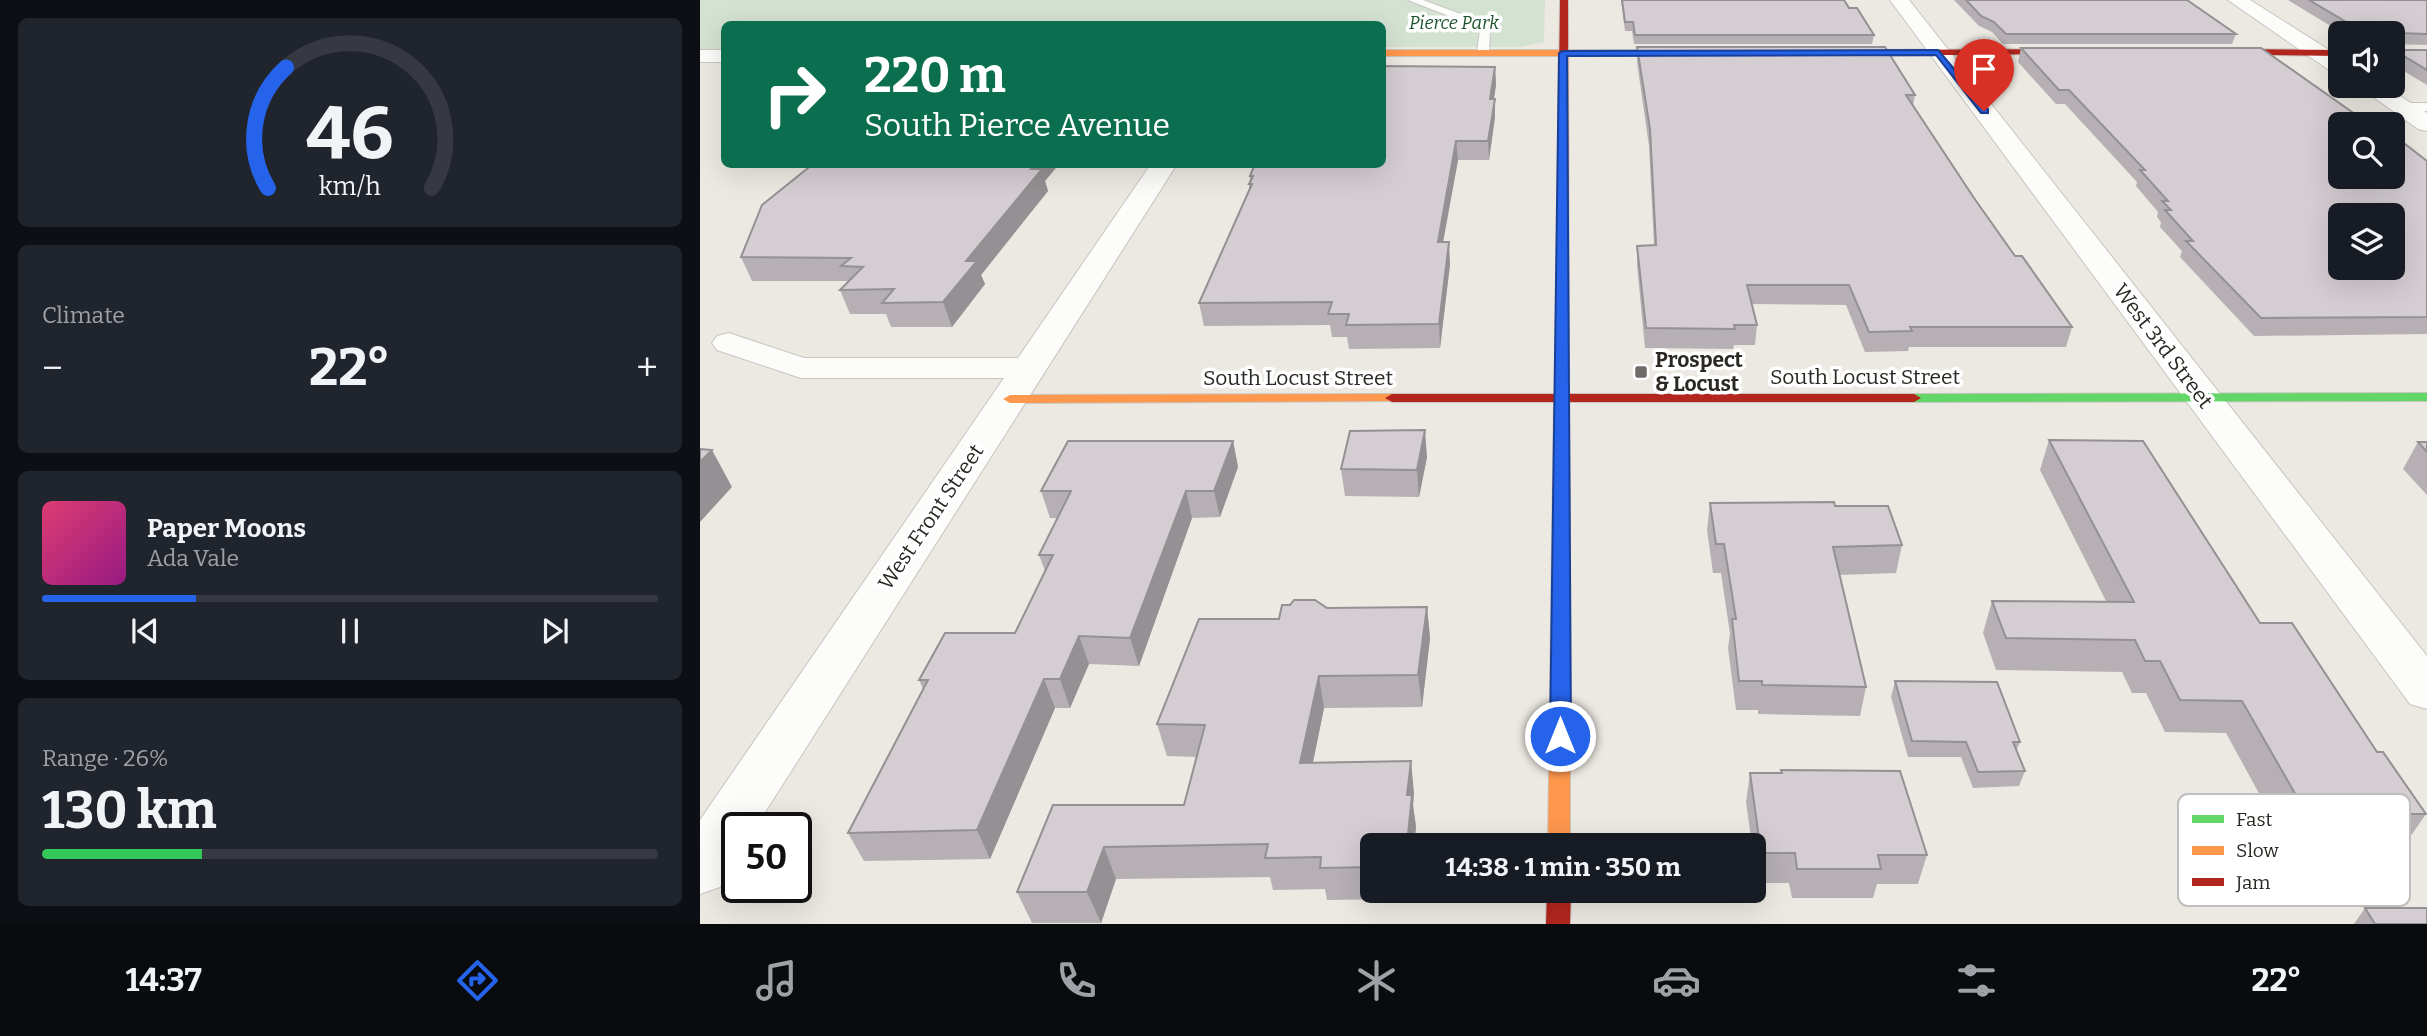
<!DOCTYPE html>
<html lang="en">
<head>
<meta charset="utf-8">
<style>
	:root { --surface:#171b24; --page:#20242c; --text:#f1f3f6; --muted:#9ea1a6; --line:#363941; --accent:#2563eb }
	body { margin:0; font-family:Bitter,serif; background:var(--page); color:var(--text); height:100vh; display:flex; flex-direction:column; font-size:26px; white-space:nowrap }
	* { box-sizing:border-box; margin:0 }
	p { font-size:23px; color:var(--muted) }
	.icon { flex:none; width:38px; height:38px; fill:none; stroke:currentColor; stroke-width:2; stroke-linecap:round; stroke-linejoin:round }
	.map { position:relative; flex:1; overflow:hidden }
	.details { display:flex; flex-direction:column; gap:18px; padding:18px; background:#0d0f14; width:700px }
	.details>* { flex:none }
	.banner { position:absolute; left:21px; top:21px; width:665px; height:147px; border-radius:10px; box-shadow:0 7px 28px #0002; background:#0b6e4f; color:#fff; overflow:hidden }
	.controls { position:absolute; left:1628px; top:21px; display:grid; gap:14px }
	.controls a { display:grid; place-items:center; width:77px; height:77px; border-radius:10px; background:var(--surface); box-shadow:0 7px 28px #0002; font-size:35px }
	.speed { position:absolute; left:21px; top:812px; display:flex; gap:14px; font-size:35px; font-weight:700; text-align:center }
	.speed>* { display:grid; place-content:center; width:91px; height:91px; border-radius:50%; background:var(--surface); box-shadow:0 7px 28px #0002; line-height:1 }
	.speed .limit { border:4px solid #111; border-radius:10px; background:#fff; color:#111 }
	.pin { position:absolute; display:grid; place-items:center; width:60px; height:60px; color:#fff; margin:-72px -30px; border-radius:50% 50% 50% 0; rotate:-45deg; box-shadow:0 0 7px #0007 }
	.pin .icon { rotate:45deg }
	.me { position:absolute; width:77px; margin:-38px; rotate:0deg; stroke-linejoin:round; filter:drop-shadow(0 0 5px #0008) }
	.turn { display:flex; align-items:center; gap:24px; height:147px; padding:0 28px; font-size:32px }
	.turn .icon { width:91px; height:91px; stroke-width:2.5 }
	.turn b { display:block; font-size:49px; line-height:60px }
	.big { font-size:52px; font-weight:700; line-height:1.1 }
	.details .card { flex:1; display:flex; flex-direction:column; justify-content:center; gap:10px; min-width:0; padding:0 24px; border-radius:10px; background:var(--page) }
	.details .dial { align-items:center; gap:0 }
	.dial svg { height:182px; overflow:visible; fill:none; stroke:var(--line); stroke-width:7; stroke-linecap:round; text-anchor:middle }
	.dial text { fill:var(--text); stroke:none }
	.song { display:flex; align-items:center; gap:21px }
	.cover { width:84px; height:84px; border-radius:10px; background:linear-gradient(135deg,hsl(340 70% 55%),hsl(310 70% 35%)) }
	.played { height:7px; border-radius:4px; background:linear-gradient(90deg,var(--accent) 25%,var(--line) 25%) }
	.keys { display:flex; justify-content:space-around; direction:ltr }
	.heat { display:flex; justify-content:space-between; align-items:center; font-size:38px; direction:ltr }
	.charge { height:10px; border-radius:5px; background:linear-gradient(90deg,#34c759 26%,var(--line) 0) }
	.trip { position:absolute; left:660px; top:833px; width:406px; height:70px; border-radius:10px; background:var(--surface); box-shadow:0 7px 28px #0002; font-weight:700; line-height:70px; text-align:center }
	.menu { display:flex; height:112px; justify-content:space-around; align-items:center; background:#090b0e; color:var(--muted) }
	.menu .icon { width:49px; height:49px }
	.menu .active { color:var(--accent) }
	.menu b { font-size:32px; color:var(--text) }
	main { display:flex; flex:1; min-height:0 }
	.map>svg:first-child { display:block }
	.green { fill:#d4e2d2 }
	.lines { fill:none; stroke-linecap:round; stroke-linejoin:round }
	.lane-casing { stroke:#c8c5bf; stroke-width:2 }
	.street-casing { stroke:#c8c5bf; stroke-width:2 }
	.fast-casing { stroke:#c8c5bf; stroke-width:2 }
	.slow-casing { stroke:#c8c5bf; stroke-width:2 }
	.jam-casing { stroke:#c8c5bf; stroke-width:2 }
	.lane { fill:#fcfcfb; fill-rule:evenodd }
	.street { fill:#fcfcfb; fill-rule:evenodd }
	.fast { fill:#63d668; fill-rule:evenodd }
	.slow { fill:#ff974d; fill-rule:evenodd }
	.jam { fill:#b3261e; fill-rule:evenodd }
	.wall { fill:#b6b0b5 }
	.shaded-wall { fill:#949093 }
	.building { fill:#d4cdd2; stroke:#949093; stroke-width:2; fill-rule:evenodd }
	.route { fill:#2563eb; stroke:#184099; stroke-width:2 }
	.poi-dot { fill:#6f6b66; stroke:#fff; stroke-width:2.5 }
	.labels { text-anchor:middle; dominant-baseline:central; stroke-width:7; stroke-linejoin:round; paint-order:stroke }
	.far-park-label { font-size:18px; font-style:italic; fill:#1c532c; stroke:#fff }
	.street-label { font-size:21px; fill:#2b2823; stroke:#fff }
	.poi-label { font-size:21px; font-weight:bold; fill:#2b2823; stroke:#fff; text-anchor:start }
	.key { fill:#fff; stroke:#bfbebd; stroke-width:2 }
	.key-label { font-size:19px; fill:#2b2823 }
</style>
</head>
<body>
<main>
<section class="details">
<div class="card dial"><svg viewBox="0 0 100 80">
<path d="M14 69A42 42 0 1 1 86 69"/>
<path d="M14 69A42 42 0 0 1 22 16" stroke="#2563eb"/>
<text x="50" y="56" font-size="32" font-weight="700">46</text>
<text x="50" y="72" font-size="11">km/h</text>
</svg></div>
<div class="card"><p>Climate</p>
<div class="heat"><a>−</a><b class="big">22°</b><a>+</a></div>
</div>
<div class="card">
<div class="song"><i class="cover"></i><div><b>Paper Moons</b><p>Ada Vale</p></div></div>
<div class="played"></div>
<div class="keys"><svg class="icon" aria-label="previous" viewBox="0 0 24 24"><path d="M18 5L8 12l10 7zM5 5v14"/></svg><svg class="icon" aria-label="pause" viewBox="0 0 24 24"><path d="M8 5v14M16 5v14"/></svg><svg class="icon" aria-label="next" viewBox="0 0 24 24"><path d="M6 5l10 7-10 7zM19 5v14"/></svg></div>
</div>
<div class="card"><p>Range · 26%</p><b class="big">130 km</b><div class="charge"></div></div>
</section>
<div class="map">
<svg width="1727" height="924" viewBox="0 0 1727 924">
	<rect width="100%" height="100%" fill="#ece8e2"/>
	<path class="green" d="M0,0H845L844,42L821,47H683L682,24H24V50H0Z"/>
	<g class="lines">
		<g class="lane-casing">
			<path id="lane" d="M708,0H723L785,23L790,30L789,53L783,56L777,53L780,30L777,27Z
				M1701,103H1727V111L1696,110L1695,107Z"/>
		</g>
		<g class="street-casing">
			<path id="street" d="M1190,0H1209L1727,656V709L1710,704Z
				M1528,0H1550L1640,57V73L1632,72Z
				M0,50H24V62H0Z
				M1658,86H1684L1727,113V131L1718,129Z
				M451,164H477L55,828H37V856L20,887L0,894V820L304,378H101L17,350L12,343L17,336L29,333L104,358H318Z"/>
		</g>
		<g class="fast-casing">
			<path id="fast" d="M1727,393V401L1214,402L1207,398L1214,394Z"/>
		</g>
		<g class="slow-casing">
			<path id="slow" d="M682,50H988L992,53L988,56H682Z
				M692,394L697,395L699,398L697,401L310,403L303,399L310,395Z
				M861,541L870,547V845H848L852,547Z"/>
		</g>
		<g class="jam-casing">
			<path id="jam" d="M860,0H868L869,394H1214L1221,398L1214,402H869L870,547L861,553L852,547L854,402H692L685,398L692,394H855Z
				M1373,49L1377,52L1376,54L1136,56L1132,53L1136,50Z
				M1514,49L1640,50V56L1511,54L1510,52Z
				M847,891H871L870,924H846Z"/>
		</g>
		<use href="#lane" class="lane"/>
		<use href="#street" class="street"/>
		<use href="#fast" class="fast"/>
		<use href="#slow" class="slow"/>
		<use href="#jam" class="jam"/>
	</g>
	<path class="wall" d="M921,0H1144L1149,8L1174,35L1172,44H934L932,31H925Z
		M1254,0H1487L1536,34L1532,44H1303L1292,32L1279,26Z
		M1588,0H1727V45L1694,44V48L1697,50H1727V85L1692,64V33H1642Z
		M937,47L1215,95L1213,106L1274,198L1315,256L1372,327L1366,347H1209L1208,351L1165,352L1146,305L1052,304L1057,325L1055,345H1034L1033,349L945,348L937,265V246L954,245L949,146L937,62Z
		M1321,48L1640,124L1727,161V334L1554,336L1480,257L1482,251L1460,227L1461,222L1457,217L1458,212L1436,186L1437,182L1365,104H1356L1318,62Z
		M795,67L796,85L794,99H795V117L789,160H758L743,242L750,264L740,348L649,349L647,337H632L630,325L504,326L499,303L549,189V184L550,180V176Z
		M113,164H359L345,181L348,191L281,275L285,284L252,327H191L186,314H150L140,290L148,282L147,281H52L41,257Z
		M1349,440L1560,623L1677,752L1726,814L1703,847H1698L1687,862L1599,861L1593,850H1590L1526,733L1465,732L1446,693H1432L1422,672L1296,670L1283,633L1292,601H1406L1340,470Z
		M533,441L538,467L520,517L492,518L439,666L389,664L370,708H355L290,859L164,861L148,833L223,689L219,680L315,633L345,571L339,555L358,518H350L341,491Z
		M1718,442H1727V495L1703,469Z
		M727,457L719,497L645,496L641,469Z
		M1010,503L1135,506L1202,545L1196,573L1139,575L1166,687L1160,716L1058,714V710H1036L1028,648L1030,634L1021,573H1013L1007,530Z
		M727,607L730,638L722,707L624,708L613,763L714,793L713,805L716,827L714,845H672V891H702V899L627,900L625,889L573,890L570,877L416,879L401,923H332L317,892L484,805L497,757L467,756L457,724L579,619Z
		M1195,681L1320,742L1316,751L1325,771L1319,786L1273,788L1261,757H1208L1191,697Z
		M1081,770L1227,855L1218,884H1177L1173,898H1092L1089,883H1057L1054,859V845H1052L1046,802L1050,773H1081Z
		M1665,908L1727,924H1654Z"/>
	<path class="shaded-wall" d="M795,67L796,85L791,117L790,99Z
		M795,99V117L789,160L788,141Z
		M756,141L758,160L739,264L738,242Z
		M335,164H359L345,181L348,191L281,275L285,284L252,327L243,302L266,261Z
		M749,242L750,264L740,348L739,324Z
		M725,430L727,457L719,497L717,470Z
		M533,441L538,467L520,517L514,491Z
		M12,450L32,487L0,522V462Z
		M486,491L492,518L439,666L430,638Z
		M727,607L730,638L722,707L718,675Z
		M379,636L389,664L370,708L360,679Z
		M619,676L624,708L606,795L600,763Z
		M344,679L355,708L290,859L277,830Z
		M711,761L714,793L713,805L716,827L714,845H708L710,816L707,795Z
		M404,847L416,879L401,923L387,892Z"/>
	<path class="building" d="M922,0H1144L1149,8H1157L1174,35H935L933,22H925Z
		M1266,0H1487L1536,34H1306L1294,22L1281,16Z
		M1609,0H1727V34L1697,33L1694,36V48L1697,50H1727V70L1692,49V33H1665Z
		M937,47H1185L1215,95H1206L1274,198L1315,256H1322L1372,327H1210L1212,331L1169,332L1149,285H1047L1057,325H1034L1035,329L946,328L937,246L956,245L950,129Z
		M1321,48H1561L1669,124H1640V177H1692V140L1697,144H1705L1727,161V317L1561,318L1486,241H1493L1465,210H1471L1462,201H1468L1440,170H1445L1369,90H1359ZM1640,215H1692V268H1640Z
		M682,66L795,67L790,99H795L788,141H756L738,242H749L739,324L646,325L649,314H628L632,302L499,303L552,184H549L553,176H550L555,164H682Z
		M113,164H335L331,169H342L266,261H277L243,302L182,303L194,289L140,290L163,267L141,266L151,258L41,257L62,205Z
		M725,430L717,470L641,469L650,431Z
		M1349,440L1443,441L1560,623H1592L1677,752H1683L1726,814H1699L1710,830L1619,829L1612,818H1609L1542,701L1480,700L1460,661H1445L1435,640L1306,638L1292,601L1434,602Z
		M368,441H533L514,491H486L430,638L379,636L360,679H344L277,830L148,833L228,680H219L245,633H315L353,555H339L371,491H341Z
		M1718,442H1727V452Z
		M0,449L12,450L0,462Z
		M1134,502L1135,506H1188L1202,545L1133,547L1166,687L1062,685V681H1039L1032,619H1036L1024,544H1016L1010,503Z
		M594,600H615L627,608L727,607L718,675L619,676L600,763L711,761L707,795H712L707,844L699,845H672V867L620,868L621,857L565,858L568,844L404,847L387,892H317L353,805H484L505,725L457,724L499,619H579L582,605H590Z
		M1195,681L1297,682L1320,742H1313L1325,771L1278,772L1266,742L1212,741Z
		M1081,770L1200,771L1227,855H1178L1181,869H1097L1095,853H1061L1050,773H1082Z
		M1665,908H1727V924H1675Z"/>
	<path class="route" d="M1238,50L1288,109V113H1281L1236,55L867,56L871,736L867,741L860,744L853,741L850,736L859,53L863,51Z"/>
	<rect class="poi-dot" x="934" y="365" width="14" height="14" rx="3.5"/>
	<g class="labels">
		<g class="far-park-label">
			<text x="754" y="23">Pierce Park</text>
		</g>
		<g class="street-label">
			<text transform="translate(1463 346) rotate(53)">West 3rd Street</text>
			<text x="1165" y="377">South Locust Street</text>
			<text x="598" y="378">South Locust Street</text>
			<text transform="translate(231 517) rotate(-56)">West Front Street</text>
		</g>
		<g class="poi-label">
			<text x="955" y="360">Prospect<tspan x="955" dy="24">&amp; Locust</tspan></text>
		</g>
	</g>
	<rect x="1478" y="794" width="232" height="112" rx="10" class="key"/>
	<rect x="1492" y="815" width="32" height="8" fill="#63d668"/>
	<rect x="1492" y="846" width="32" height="9" fill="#ff974d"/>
	<rect x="1492" y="878" width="32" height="8" fill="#b3261e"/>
	<g class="key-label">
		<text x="1536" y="826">Fast</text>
		<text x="1536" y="857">Slow</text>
		<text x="1536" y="889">Jam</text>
	</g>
</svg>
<div class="controls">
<a><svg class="icon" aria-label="sound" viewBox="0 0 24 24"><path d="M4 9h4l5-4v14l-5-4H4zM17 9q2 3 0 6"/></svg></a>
<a><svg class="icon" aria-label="search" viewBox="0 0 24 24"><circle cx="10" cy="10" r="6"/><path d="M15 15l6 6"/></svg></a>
<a><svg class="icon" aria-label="layers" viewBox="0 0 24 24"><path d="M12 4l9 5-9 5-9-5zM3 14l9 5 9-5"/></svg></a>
</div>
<div class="speed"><div class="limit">50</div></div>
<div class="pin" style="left:1284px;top:111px;background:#d93025"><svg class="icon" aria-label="arrive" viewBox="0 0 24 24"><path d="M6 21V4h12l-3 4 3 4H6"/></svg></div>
<svg class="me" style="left:860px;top:736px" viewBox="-20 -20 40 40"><circle r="17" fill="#2563eb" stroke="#fff" stroke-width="3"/><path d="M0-11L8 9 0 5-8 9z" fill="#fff"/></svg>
<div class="trip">14:38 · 1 min · 350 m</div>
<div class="banner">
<div class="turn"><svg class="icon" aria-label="right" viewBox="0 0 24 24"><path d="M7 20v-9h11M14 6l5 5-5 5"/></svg><div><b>220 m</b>South Pierce Avenue</div></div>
</div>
</div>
</main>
<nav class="menu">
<b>14:37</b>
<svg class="icon active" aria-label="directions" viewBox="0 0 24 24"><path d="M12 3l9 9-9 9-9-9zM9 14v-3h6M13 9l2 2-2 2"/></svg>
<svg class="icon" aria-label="music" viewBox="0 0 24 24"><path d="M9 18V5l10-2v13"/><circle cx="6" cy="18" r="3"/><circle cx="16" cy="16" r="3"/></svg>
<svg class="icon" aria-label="phone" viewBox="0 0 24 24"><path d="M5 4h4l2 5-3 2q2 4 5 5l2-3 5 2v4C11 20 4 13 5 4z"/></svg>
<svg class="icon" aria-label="climate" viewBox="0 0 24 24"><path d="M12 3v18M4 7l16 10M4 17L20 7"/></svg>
<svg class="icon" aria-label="car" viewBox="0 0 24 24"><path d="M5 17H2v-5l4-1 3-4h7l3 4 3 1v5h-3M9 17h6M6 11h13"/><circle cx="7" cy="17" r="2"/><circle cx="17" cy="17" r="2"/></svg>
<svg class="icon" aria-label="filters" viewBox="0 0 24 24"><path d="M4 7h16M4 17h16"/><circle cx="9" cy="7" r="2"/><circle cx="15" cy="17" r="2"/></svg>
<b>22°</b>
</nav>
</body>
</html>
